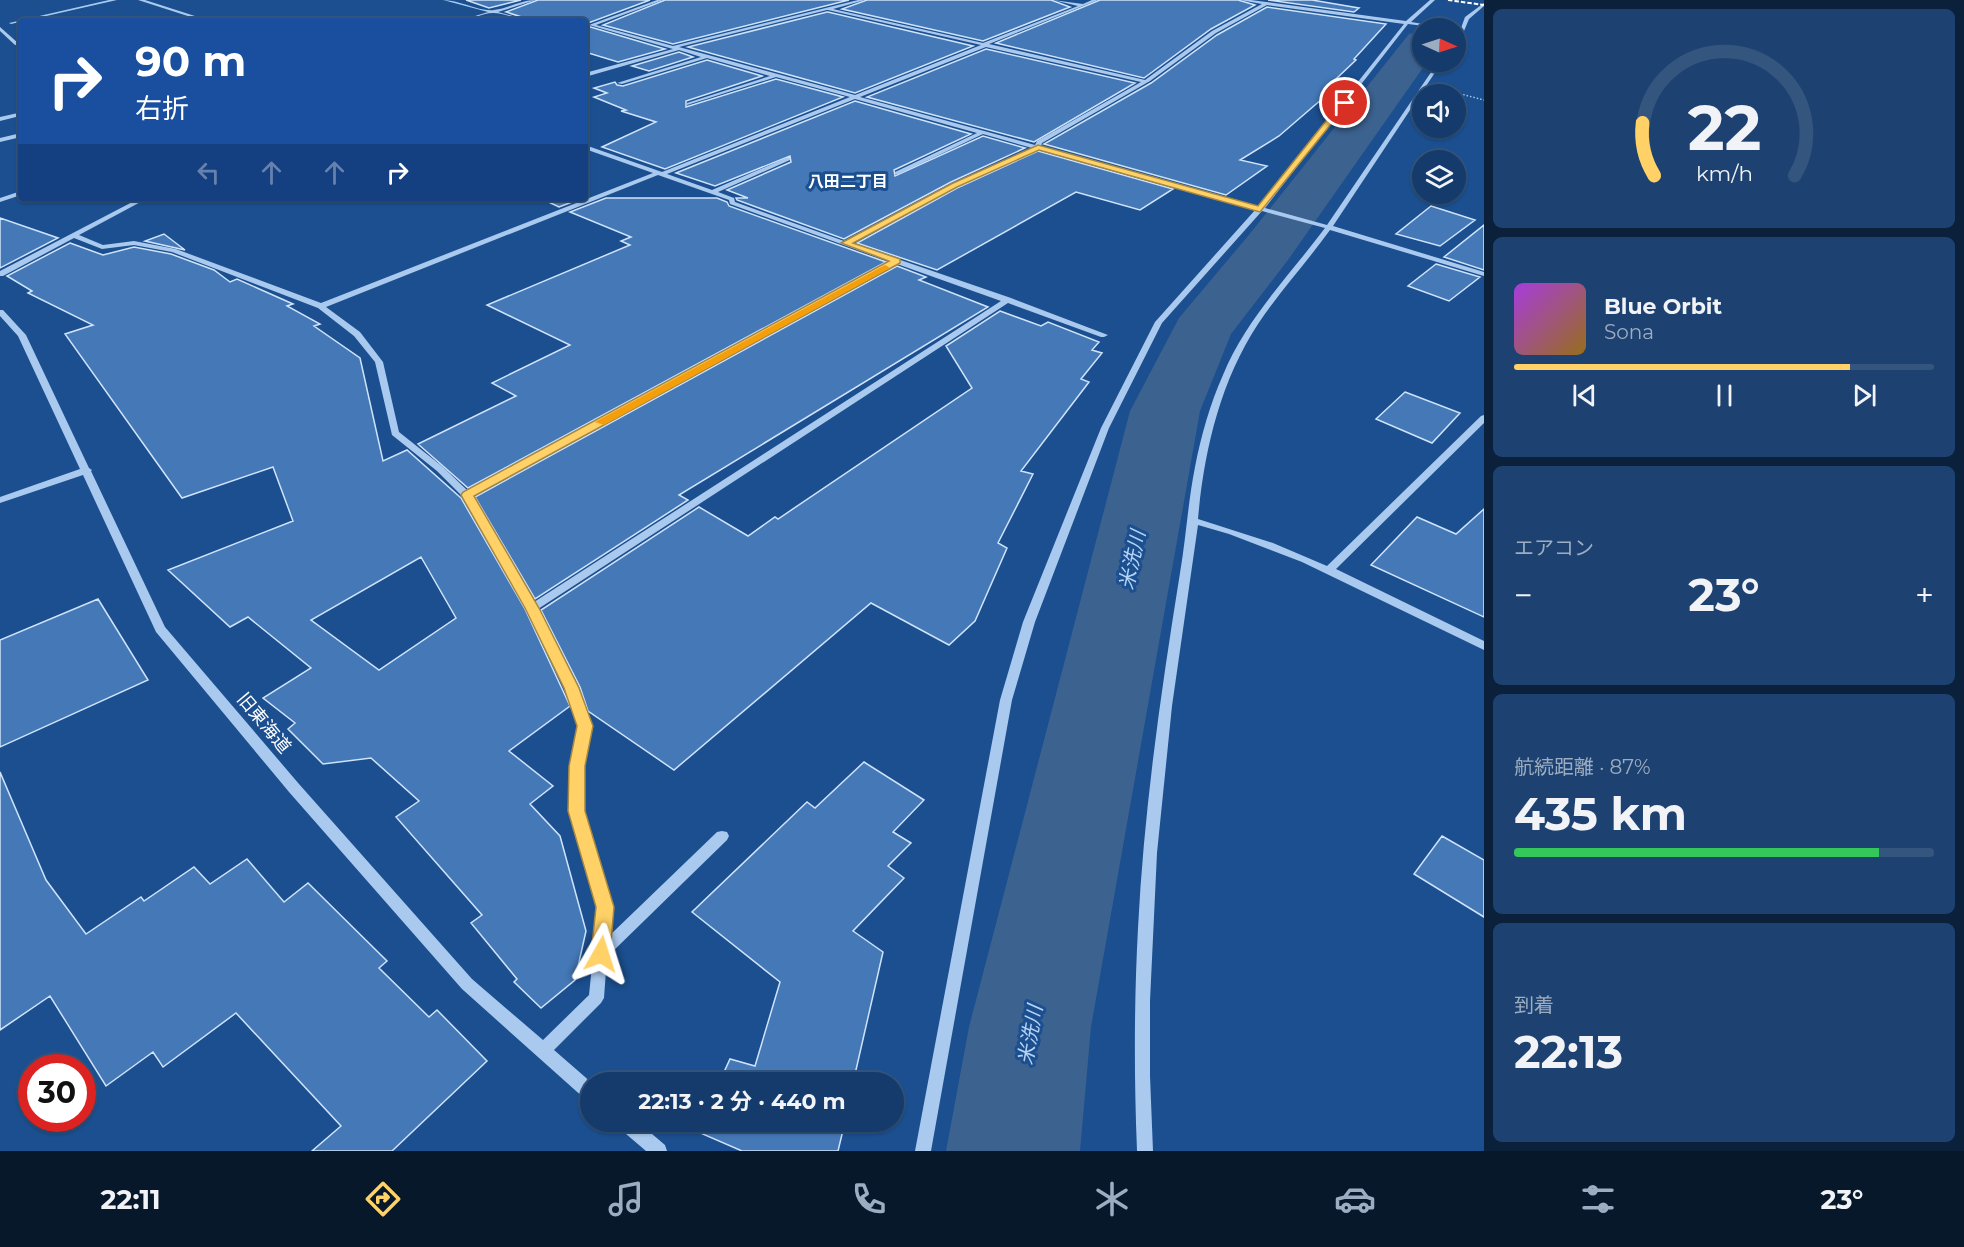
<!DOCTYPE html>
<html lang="ja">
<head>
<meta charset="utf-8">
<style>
	:root { --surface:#143b6b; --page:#1d4271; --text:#f1f3f6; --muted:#9dadc1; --line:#33557e; --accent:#ffd166 }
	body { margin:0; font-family:Montserrat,"Noto Sans JP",sans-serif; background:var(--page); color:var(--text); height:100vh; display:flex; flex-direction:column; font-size:22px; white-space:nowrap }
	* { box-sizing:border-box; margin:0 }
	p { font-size:20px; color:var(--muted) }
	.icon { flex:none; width:33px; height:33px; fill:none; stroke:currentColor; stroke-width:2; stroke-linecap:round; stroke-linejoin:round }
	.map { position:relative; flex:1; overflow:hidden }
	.drawer { display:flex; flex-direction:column; gap:9px; padding:9px; background:#0b203b; width:480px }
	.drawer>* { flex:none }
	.top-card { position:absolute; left:18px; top:18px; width:570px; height:183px; border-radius:6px; box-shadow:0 2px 4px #0004,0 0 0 2px var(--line); background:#1a4fa0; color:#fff; overflow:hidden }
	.needle { width:39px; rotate:93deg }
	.buttons { position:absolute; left:1412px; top:18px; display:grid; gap:12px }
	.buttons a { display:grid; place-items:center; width:54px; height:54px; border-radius:50%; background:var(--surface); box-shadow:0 2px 4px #0004,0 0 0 2px var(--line); font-size:30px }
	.speed { position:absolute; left:18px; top:1054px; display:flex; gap:12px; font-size:30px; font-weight:700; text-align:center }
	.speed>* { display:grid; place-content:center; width:78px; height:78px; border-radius:50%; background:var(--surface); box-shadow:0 2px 4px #0004,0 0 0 2px var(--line); line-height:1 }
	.speed .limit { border:9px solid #d22; background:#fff; color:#111 }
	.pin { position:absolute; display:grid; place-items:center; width:51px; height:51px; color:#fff; margin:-26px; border:3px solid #fff; border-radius:50%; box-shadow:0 2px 6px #0007 }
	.me { position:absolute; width:66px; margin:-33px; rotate:6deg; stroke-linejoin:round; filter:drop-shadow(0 0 4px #0008) }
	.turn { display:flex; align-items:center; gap:21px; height:126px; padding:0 18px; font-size:27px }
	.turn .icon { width:78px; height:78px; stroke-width:2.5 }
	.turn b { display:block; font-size:42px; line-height:51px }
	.lanes { display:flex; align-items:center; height:57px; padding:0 18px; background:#0003; justify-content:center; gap:30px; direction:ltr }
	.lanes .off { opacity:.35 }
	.big { font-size:45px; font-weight:700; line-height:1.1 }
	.drawer .card { flex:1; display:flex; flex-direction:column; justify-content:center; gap:9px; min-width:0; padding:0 21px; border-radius:9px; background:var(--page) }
	.drawer .dial { align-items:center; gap:0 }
	.dial svg { height:156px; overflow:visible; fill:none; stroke:var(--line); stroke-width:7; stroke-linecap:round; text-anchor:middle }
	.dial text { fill:var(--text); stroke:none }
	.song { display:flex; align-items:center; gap:18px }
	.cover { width:72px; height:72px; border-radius:9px; background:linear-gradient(135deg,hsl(280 70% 55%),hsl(40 70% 35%)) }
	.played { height:6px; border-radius:3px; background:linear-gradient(90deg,var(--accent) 80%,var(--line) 80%) }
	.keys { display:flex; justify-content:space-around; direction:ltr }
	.heat { display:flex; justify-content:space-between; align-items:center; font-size:33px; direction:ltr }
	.charge { height:9px; border-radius:4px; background:linear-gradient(90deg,#34c759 87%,var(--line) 0) }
	.trip { position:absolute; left:580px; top:1072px; width:324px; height:60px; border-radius:30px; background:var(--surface); box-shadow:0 2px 4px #0004,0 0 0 2px var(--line); font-weight:700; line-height:60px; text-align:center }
	.dock { display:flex; height:96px; justify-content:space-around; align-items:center; background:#08182b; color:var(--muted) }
	.dock .icon { width:42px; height:42px }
	.dock .current { color:var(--accent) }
	.dock b { font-size:27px; color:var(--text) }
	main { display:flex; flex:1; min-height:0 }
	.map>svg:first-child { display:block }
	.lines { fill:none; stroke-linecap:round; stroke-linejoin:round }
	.river { fill:#3c6290; fill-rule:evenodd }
	.building { fill:#4478b7; stroke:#cfe3fa; stroke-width:1.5; fill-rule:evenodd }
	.path { stroke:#a9c9ee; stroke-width:1.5; stroke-dasharray:1.5 2; stroke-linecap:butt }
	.minor { fill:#a9c9ee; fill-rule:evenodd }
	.rail { stroke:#fff; stroke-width:2; stroke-dasharray:4.5 2; stroke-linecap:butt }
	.route { fill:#ffd166; stroke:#a68842; stroke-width:1.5 }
	.slow { fill:#f59e0b }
	.labels { text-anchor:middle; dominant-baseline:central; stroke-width:6; stroke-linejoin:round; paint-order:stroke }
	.far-neighbourhood-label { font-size:16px; font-weight:bold; fill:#fff; stroke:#1b4f8f }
	.street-label { font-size:18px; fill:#fff; stroke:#1b4f8f }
	.water-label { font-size:20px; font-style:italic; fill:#b5d3f5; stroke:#1b4f8f }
</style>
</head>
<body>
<main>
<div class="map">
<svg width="1484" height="1151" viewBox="0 0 1484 1151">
	<rect width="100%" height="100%" fill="#1b4f8f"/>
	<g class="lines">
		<path class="river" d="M1422,31V62H1427L1288,260L1231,334L1200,411L1091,1027L1080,1151H946L969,1027L1130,411L1179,318L1248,236L1409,34Z"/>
	</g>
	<path class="building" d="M466,0H521L489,8Z
		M538,0H650L588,23L587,26L665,49L618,62L585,52V21H534L506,12Z
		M665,0H849L673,44L603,25Z
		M867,0H1051L1070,7L983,41L842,9Z
		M1100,0H1238L1255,5L1211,29L1144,78L996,43Z
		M1268,0H1312L1359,8L1354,12Z
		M1267,7L1386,24L1354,59L1356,60L1336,79L1344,80L1279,136L1240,160L1267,166L1226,195L1044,144L1151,83L1217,35Z
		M827,12H828L973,46L855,93L688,47Z
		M986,49L1135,83L1034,142L867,97Z
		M679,52L693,57L649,71L632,66Z
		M707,60L762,76L686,101V107L776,79L843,97L665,169L602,147L656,122L621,111L626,110L594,97L607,93L594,88L615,82L617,85L623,86Z
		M855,101L971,134L894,170L895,176L983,136L1025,148L951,182L844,239L737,200L736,198H748L727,190L791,162L790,156L715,186L676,173Z
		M1038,151L1173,189L1140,210L1076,192L937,270L857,243L957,188Z
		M540,198H583L559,207Z
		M606,198H717L727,202L729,206L886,262L468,488L418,444L516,396L492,383L570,345L487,305L630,245L621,241L631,237L570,212Z
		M1431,206L1475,220L1440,246L1396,234Z
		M0,218L58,238L0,268Z
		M1484,225V270L1444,257Z
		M164,234L185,250L145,241Z
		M70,243L103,255L134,247L171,254L214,270L230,282L237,279L293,304L287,306L320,324L314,326L360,358L383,461L407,450L461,498L525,609L570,706L509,751L553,786L530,804L560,836L586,931L575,980L541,1008L514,982L517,979L471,923L482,915L396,817L419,801L371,758L323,764L288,729L295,723L263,698L311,668L248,617L230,627L168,570L293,521L273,467L182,498L65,334L93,325L28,293L32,291L7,276ZM421,557L456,618L379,670L311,620Z
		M1436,264L1480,277L1449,301L1408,286Z
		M897,266L926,277L919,280L988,307L679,495L688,500L535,599L475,497Z
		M1000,311L1041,326L1048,322L1099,342L1092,350L1102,353L1081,379L1089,382L1021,471L1033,474L998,543L1007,548L975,621L949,645L871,603L674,770L588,711L580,687L541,610L699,507L748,536L775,517L778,519L972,388L946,346Z
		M1405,392L1460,413L1432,443L1376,419Z
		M1484,509V617L1371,565L1417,517L1456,534Z
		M98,599L148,680L0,747V640Z
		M864,762L924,800L893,832L911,843L888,866L904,878L853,931L883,952L853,1083H719L730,1059L755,1066L780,982L692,912L807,802L815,808Z
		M0,772L46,880L86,934L141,897L144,901L194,867L210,884L247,859L284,902L308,883L387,961L379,968L429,1017L437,1010L487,1061L392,1151H312L341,1126L236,1013L163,1067L153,1052L106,1086L50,996L0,1030Z
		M1442,836L1484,860V917L1414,874Z
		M703,1122H845L838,1151H742L698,1132Z"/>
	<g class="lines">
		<path class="path" d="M1453,92L1484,100"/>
		<path class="minor" d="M109,0H117L11,24L9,23Z
			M138,0H145L198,17L194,18Z
			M443,0C459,0 480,12 494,10C509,8 521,0 536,0L498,12L532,21C519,21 506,13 493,13C481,13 471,21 459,21L488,12Z
			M657,0H663L596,25L673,46L858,0H865L833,9L983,43L1078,6L1053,0L1083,4L1092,0H1098L989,44L1145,80L1212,31L1262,4L1240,0H1251L1406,21L1430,0H1435L1411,22L1448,28H1440L1408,24L1265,208L1327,225L1438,62H1442L1333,226L1484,272V276L1330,230C1307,262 1280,291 1258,324C1220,382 1204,451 1198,519L1273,543L1327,566L1481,416L1484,415V423L1336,569L1484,641V650L1302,562L1229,534L1198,525L1172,706L1157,853L1150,1001V1076L1153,1151H1137C1134,1077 1134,1003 1138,928C1144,809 1161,691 1180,573C1186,538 1188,502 1195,467C1201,436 1210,404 1223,375C1246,319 1289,276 1325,228L1262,211L1162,323L1109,428L1035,622L1012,700L931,1151H915L1000,700L1023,622L1101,428L1155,322L1256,209L1038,149L956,186L851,243L1011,298L1108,335L1104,337H1101L1008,303L538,609L578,688L591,726L583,766L584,811L612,907L609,936L717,832L722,831L727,832L729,836L727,840L607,957L604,998L601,1003L554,1050L592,1083L591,1101L585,1099L462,989L289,792L156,632L83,475L0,503V497L80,469L18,336L0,316V310H3L26,335L89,468L92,470L91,471L165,627L299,784L472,979L543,1040L589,995L598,907L570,811L571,766L579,726L566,688L527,608L463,497L437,471L392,435L375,362L354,336L318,308L172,252L134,245L102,249L74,238L3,276H0V271L140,198H148L79,235L103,245L134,241L176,249L321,303L653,173L585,149V145L662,172L850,97L776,77L687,105V103L770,76L707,58L622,84L617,83L701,57L679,50L585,77V73L673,49L589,25ZM1267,5L1404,24L1259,206L1041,146L1042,143L1150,81L1216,33ZM827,10H828L981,45L855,95L679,47ZM986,47L1141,82L1037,141L1035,145L860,97ZM855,99L977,133L895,172V174H899L983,134L1032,148L952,184L844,241L735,202L734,198L718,192L790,160V158H786L712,190L667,174ZM658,175L729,200L730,204L891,262L468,491L443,467L399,432L383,362L360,332L326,307ZM897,264L1001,301L534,602L472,496Z
			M1484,3V6L1469,19L1464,31L1455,40V36L1460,31L1465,17Z
			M0,27L18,43H21V45H15L0,31Z
			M18,113L20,114V116L0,121V117Z
			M21,133V137L0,142V138Z
			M21,191V195L0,202V198Z
			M617,1122H638L665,1145L667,1151H646L619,1128Z"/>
		<path class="rail" d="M1448,0L1484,5"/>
	</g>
	<path class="route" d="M1342,101L1348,103L1260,212L1039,150L957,187L853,243L900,259V263L474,496L539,608L579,688L593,726L585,766V811L614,907L610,954L607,960L601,963L594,960L591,954L596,907L568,811L569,766L577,726L564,688L525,608L461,495L463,492L889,261L841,243L951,184L1038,145L1258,206Z"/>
	<path class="slow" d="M885,265L889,267L888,269L604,425L595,422Z"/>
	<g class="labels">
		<g class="far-neighbourhood-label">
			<text x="848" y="181">八田二丁目</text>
		</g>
		<g class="street-label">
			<text transform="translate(264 723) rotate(50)">旧東海道</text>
		</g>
		<g class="water-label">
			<text transform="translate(1132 560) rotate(-78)">米洗川</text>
			<text transform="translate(1030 1035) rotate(-80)">米洗川</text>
		</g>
	</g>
</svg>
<div class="buttons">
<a><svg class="needle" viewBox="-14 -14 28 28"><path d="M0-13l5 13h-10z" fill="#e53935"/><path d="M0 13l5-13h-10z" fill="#9dadc1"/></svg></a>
<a><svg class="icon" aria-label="sound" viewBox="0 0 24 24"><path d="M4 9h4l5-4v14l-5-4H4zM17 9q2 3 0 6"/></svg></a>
<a><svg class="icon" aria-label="layers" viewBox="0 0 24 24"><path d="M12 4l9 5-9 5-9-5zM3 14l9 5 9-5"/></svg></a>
</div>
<div class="speed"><div class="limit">30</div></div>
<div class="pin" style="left:1345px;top:103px;background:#d93025"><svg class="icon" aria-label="arrive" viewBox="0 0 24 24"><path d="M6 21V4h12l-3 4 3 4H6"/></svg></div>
<svg class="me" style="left:601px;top:954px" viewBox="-20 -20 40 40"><path d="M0-17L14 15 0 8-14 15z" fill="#ffd166" stroke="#fff" stroke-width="4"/></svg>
<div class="trip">22:13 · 2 分 · 440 m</div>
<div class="top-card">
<div class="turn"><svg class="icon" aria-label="right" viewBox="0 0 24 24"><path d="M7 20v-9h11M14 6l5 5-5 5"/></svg><div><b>90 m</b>右折</div></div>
<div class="lanes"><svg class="icon off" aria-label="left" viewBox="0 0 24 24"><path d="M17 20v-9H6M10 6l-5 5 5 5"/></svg><svg class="icon off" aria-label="ahead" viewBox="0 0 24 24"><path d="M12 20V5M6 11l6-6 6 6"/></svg><svg class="icon off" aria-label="ahead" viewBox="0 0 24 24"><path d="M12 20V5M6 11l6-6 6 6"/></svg><svg class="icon" aria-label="right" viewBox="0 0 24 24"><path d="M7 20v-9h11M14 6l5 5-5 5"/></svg></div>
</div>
</div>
<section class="drawer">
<div class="card dial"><svg viewBox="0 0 100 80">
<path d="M14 69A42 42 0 1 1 86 69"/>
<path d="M14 69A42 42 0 0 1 8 42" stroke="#ffd166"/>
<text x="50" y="56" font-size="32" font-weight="700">22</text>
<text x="50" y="72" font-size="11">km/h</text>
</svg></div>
<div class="card">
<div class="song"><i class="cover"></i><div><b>Blue Orbit</b><p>Sona</p></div></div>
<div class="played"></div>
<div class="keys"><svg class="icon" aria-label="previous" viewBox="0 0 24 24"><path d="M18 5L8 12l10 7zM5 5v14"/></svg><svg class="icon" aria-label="pause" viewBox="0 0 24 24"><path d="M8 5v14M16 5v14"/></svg><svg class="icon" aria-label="next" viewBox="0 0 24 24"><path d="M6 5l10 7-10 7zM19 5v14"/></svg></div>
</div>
<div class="card"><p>エアコン</p>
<div class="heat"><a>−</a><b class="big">23°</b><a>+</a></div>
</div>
<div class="card"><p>航続距離 · 87%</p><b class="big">435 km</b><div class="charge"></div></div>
<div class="card"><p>到着</p><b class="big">22:13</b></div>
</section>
</main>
<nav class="dock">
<b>22:11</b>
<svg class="icon current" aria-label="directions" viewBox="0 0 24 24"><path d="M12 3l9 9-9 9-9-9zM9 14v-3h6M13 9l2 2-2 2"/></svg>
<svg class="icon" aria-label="music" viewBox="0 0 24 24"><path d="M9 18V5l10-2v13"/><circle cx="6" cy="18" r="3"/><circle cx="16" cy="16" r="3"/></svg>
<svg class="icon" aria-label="phone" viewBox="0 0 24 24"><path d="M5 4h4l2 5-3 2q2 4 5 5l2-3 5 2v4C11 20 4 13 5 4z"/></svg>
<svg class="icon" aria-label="climate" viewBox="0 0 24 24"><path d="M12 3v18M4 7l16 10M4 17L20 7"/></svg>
<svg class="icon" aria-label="car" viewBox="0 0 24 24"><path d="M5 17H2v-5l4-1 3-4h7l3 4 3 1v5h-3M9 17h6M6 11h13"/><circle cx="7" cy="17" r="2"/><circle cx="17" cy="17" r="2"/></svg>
<svg class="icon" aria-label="filters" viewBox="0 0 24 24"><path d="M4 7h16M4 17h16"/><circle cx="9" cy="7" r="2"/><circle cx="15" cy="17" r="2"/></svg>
<b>23°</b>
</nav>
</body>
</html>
